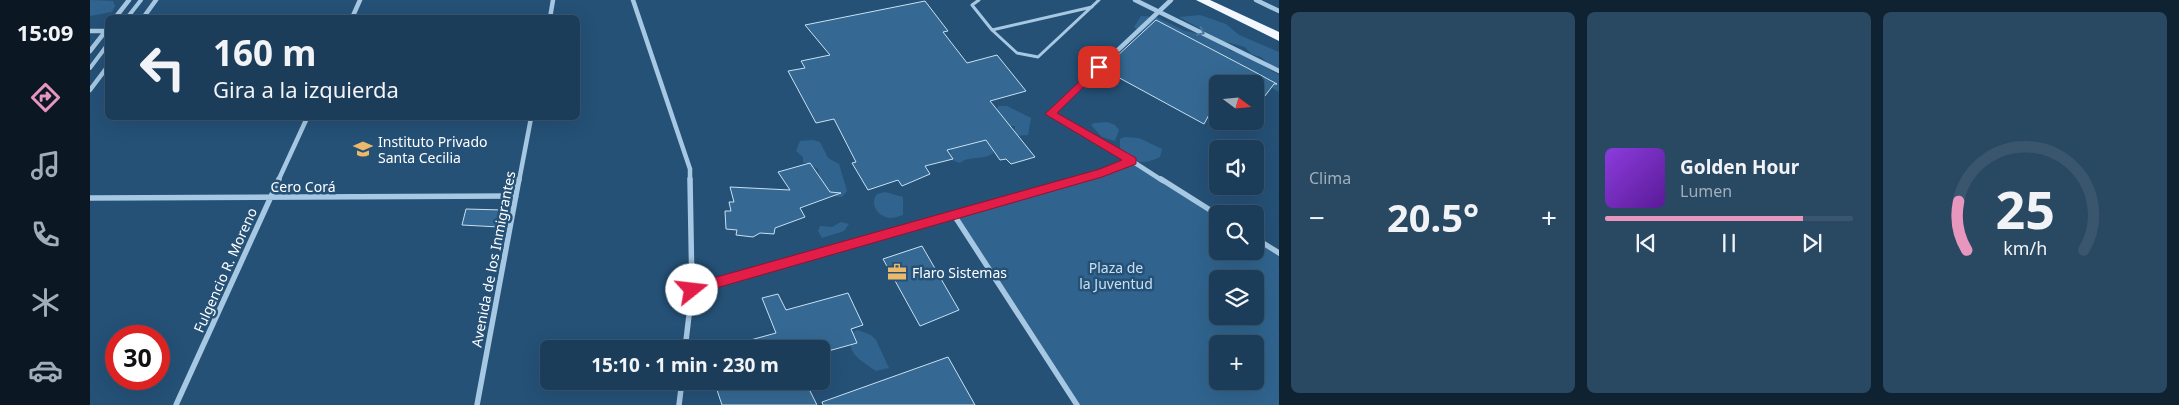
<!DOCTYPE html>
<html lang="es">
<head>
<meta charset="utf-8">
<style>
	:root { --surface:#1c3d59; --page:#294862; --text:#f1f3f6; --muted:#a0aeba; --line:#3a566f; --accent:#e797bd }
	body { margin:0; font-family:"Noto Sans",sans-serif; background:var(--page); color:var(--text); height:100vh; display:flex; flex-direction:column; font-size:19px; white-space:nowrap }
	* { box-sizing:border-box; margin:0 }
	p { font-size:16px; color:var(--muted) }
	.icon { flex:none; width:28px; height:28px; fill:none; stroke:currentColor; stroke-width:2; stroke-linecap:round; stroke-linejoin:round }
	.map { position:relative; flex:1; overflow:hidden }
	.drawer { display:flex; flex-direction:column; gap:12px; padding:12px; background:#0f2231; width:900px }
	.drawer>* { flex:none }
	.top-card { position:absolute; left:15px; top:15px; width:475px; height:105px; border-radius:8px; box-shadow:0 5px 20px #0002,0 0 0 1px var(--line); background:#1c3d59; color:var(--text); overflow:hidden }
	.needle { width:32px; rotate:106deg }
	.tools { position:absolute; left:1119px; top:75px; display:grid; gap:10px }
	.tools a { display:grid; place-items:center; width:55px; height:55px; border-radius:8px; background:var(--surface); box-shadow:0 5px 20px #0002,0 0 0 1px var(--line); font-size:25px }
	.speed { position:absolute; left:15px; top:325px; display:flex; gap:10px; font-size:25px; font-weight:700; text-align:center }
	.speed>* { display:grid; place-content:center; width:65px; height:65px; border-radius:50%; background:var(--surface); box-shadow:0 5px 20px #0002,0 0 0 1px var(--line); line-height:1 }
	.speed .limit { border:8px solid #d22; background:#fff; color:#111 }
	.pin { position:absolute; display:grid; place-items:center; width:42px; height:42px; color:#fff; margin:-21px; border-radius:10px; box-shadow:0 2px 8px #0006 }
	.me { position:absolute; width:55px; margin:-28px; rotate:74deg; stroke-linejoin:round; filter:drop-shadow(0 0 4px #0008) }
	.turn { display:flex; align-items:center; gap:18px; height:105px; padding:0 25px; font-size:22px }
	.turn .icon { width:65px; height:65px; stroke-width:2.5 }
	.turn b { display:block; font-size:35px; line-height:42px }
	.big { font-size:38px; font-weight:700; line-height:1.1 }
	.drawer .widget { flex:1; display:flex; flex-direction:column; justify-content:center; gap:8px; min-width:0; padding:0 18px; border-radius:8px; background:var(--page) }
	.drawer .dial { align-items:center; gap:0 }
	.dial svg { height:130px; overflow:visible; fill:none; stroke:var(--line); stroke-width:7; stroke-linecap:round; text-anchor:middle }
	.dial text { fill:var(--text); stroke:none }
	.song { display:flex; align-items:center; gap:15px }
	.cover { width:60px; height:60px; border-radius:8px; background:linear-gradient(135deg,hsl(270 70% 55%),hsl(270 70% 35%)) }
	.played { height:5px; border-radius:2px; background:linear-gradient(90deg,var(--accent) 80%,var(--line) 80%) }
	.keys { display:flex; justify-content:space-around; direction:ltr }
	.heat { display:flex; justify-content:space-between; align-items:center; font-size:28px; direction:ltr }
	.drawer .tiles { flex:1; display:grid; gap:12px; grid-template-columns:repeat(3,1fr) }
	.trip { position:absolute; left:450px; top:340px; width:290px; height:50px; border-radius:8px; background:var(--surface); box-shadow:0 5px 20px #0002,0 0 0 1px var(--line); font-weight:700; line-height:50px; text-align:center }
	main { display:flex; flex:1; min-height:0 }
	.dock { display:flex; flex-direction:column; width:90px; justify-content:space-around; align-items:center; background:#0b1824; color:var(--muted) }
	.dock .icon { width:35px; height:35px }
	.dock .current { color:var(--accent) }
	.dock b { font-size:22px; color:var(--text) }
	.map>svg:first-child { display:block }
	.green { fill:#30648e; fill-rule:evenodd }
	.building { fill:#356993; stroke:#c8e0f2 }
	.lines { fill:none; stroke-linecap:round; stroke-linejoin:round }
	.service { stroke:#a6c8e3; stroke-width:3 }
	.pedestrian { stroke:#a6c8e3; stroke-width:4 }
	.minor-far1 { stroke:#a6c8e3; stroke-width:4.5 }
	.minor { stroke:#a6c8e3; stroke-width:5.5 }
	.trunk { fill:#f2f8fe; fill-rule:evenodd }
	.oneway { stroke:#4c7597 }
	.route { fill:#e11d48; stroke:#92132f }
	.labels { text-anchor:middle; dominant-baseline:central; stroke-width:5; stroke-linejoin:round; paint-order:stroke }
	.poi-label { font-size:14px; fill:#fff; stroke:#255177; text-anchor:start }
	.street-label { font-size:14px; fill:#fff; stroke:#255177 }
	.park-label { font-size:14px; fill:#c8e0f2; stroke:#255177 }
</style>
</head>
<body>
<main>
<nav class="dock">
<b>15:09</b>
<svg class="icon current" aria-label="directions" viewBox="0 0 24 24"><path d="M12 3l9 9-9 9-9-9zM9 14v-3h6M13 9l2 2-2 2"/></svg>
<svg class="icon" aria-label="music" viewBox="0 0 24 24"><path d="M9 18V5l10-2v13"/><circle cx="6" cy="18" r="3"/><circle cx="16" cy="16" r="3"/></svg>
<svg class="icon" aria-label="phone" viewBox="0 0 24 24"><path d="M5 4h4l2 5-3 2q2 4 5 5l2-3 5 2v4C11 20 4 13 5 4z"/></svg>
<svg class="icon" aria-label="climate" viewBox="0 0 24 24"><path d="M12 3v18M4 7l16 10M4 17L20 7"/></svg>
<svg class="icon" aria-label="car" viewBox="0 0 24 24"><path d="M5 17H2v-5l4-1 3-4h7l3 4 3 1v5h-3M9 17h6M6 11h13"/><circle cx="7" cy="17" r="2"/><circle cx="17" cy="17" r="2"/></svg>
</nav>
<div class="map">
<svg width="1189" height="405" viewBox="0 0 1189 405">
	<rect width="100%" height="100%" fill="#255177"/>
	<path class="green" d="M0,0L23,1L25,6L22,12L0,16Z
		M1110,15L1136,24L1149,35L1189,52V69H1185L1171,57L1161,54L1155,47L1133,41L1089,17Z
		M1051,16L1066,17L1095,31L1116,35L1141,51L1152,54L1189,75V92L1097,39L1051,32L1044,27Z
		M908,106H917L941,118L938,135L924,136L925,126H920L907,114Z
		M1017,122L1025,125L1029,130L1025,141L1012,137L1001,125L1004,123Z
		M1035,137L1049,138L1072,149L1070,157C1049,167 1046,161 1030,148V139Z
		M723,140L730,142L738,158L749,164L757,191L752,197L742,196L732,189L728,169L713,162V157L706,151L710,141Z
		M886,140H897L903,148V153C894,161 879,155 870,163L862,160L860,149Z
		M1042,161L1127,215L1128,251H1165V238L1189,253V405H987L864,215ZM1128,279H1165V316H1128ZM1128,344H1165V381H1128Z
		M795,192L813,197V215C809,216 804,218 800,218C788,217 779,204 787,194Z
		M751,222L759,224L754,231L732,238L728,231L730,226L742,227Z
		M768,330L781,335L786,340L799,368L786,371C771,360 756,354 761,333Z"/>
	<path class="building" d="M835,1L858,31L853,32L877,63L907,55L936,91L900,101L945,157L921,164L916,159L910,160L896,140L857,150L863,159L835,166L840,174L812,186L808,180L778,190L762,163L766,162L744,119L726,123L698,71L715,68L711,61L740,55L715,25Z
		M1066,20L1165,72L1187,84H1184L1165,109V84H1128V98L1114,124L1013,69Z
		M720,163L740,192L751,193L710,208L715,217L685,228L684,234L670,233L663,237L646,235L647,230L636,229L635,211H641L639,202H644L640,187L700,190L688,172Z
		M376,209L413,210L409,227L372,225Z
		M832,246L869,310L830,326L793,259Z
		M758,293L773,325L761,329L767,343L731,353V349H646V344L686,333L672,298L688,294L696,310Z
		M858,357L885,405H733L732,402Z
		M624,381H715L727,405H632Z"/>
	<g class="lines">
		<path class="service" d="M889,0L882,5L902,30L1002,7
			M902,30L927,53L948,57L1009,0"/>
		<path class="pedestrian" d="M37,18L51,0
			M0,68L18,44"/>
		<path class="minor-far1" d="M543,0L600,169V181
			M1045,0L1189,71
			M1166,0L1189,11
			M25,18L39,0
			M53,18L66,0
			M262,18L270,0
			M460,18L463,0
			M0,31H15
			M0,51L18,28
			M0,90L18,66
			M1042,161L1073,181
			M188,181L217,118
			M429,181L441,118
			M982,181L1042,161L960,114L1081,0"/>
		<path class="minor" d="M1071,179L1128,215
			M0,198L426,196
			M864,215L987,405
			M1165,238L1189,253
			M602,290L987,179
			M595,349L602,290L600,179
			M86,405L189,179
			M387,405L429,179
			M589,405L592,381"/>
		<path class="trunk" d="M1106,0H1120L1189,32V41Z"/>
	</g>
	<defs><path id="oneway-chevron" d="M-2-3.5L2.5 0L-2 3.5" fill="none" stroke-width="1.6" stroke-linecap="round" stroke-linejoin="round" transform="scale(1.25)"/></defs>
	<use class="oneway" href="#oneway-chevron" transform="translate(1111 32) rotate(26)"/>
	<path class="route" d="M1009,63L1014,67L1012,69L967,113L1046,158V164L1012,177L602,295L597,294L596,290L597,286L602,284L1010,169L1032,160L955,114Z"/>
	<defs>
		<g id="school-bare" transform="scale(1.5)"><path d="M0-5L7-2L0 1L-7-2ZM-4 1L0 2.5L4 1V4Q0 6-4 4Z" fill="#ecb96b" stroke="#255177" stroke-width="2.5" paint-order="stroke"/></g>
		<g id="office-bare" transform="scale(1.5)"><path d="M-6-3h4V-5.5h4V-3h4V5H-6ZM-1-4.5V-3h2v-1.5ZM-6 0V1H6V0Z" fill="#ecb96b" stroke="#255177" stroke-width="2.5" paint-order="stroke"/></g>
	</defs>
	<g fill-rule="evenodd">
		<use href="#school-bare" x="273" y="149"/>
		<use href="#office-bare" x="807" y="272"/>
	</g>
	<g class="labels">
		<g class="poi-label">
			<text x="288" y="141">Instituto Privado<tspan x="288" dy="16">Santa Cecilia</tspan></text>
			<text x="822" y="272">Flaro Sistemas</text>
		</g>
		<g class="street-label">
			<text x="213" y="186">Cero Corá</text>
			<text transform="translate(403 259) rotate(-79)">Avenida de los Inmigrantes</text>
			<text transform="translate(135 270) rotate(-66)">Fulgencio R. Moreno</text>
		</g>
		<g class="park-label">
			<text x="1026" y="267">Plaza de<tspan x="1026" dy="16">la Juventud</tspan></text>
		</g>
	</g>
</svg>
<div class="tools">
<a><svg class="needle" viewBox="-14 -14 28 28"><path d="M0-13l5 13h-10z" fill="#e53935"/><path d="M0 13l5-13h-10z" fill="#a0aeba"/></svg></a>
<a><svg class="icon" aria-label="sound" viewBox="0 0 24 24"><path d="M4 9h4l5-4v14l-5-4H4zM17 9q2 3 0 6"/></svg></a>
<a><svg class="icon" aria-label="search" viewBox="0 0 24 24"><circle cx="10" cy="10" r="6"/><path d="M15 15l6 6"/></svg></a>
<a><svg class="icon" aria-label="layers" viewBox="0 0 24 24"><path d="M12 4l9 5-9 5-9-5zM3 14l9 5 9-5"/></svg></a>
<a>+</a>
</div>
<div class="speed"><div class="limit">30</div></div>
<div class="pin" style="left:1009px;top:67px;background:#d93025"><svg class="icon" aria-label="arrive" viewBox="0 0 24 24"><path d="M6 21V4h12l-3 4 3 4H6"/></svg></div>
<svg class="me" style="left:602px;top:290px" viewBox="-20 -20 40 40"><circle r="19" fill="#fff"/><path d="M0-13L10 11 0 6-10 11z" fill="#e11d48"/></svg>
<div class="trip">15:10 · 1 min · 230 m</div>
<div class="top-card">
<div class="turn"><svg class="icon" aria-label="left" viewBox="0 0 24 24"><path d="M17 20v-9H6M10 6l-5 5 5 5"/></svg><div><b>160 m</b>Gira a la izquierda</div></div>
</div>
</div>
<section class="drawer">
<div class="tiles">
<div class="widget"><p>Clima</p>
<div class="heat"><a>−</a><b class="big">20.5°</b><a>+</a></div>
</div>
<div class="widget">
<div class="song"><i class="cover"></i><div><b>Golden Hour</b><p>Lumen</p></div></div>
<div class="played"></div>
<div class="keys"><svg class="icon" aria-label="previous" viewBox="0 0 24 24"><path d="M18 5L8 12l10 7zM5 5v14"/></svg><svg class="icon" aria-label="pause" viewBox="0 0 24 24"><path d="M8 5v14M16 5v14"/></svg><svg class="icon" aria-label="next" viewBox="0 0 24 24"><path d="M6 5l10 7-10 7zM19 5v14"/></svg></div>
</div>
<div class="widget dial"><svg viewBox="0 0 100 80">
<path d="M14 69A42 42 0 1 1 86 69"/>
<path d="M14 69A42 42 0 0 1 9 39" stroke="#e797bd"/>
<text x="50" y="56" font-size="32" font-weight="700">25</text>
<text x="50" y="72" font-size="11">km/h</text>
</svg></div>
</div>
</section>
</main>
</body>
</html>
